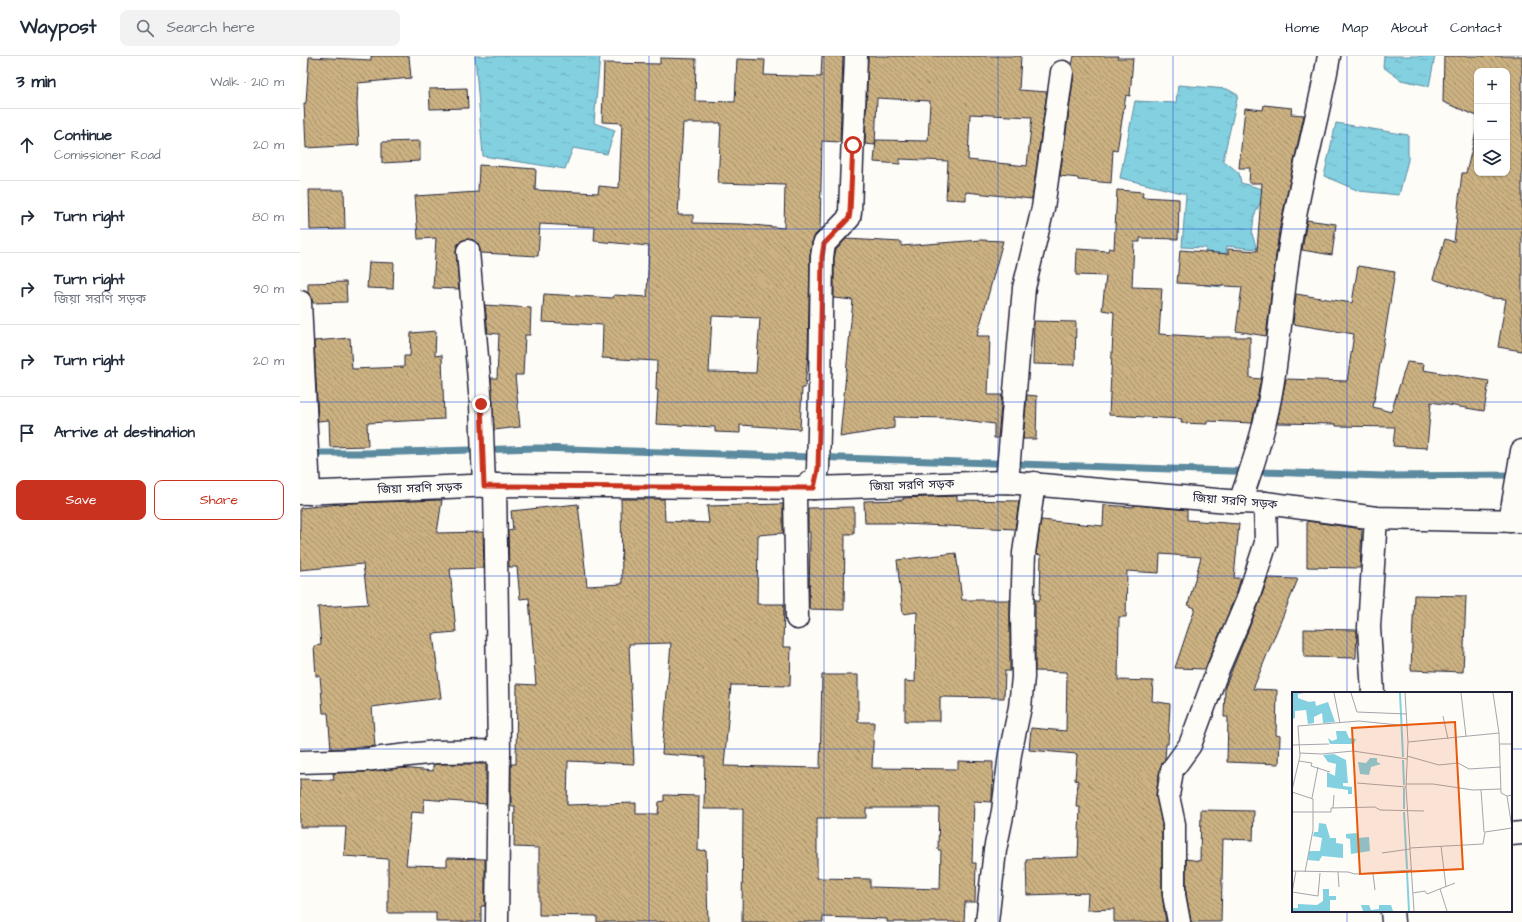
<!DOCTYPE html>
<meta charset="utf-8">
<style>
:root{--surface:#fff;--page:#f2f2f3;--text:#1f2937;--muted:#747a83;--line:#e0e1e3;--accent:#c8321e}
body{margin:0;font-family:"Architects Daughter","Noto Sans Bengali",sans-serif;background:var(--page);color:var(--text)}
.controls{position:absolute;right:12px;top:12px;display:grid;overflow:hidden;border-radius:8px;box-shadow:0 1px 3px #0004}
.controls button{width:36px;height:36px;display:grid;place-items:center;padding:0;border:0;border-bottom:1px solid var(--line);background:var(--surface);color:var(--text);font:20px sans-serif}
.stop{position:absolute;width:12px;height:12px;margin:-9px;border:3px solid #c8321e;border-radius:50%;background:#fff}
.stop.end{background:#c8321e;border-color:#fff;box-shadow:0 1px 4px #0008}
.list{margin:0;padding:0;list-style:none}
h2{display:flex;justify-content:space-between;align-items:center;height:52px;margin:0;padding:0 16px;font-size:17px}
h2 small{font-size:13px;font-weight:400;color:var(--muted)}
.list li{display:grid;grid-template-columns:26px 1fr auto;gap:12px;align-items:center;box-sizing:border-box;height:72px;padding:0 16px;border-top:1px solid var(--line)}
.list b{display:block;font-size:15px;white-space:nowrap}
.list p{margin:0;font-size:13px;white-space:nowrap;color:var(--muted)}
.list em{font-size:13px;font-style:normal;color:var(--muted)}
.actions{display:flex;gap:8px;padding:12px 16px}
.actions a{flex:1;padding:9px 0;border:1px solid var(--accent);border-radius:8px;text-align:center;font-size:14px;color:var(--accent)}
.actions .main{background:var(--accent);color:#fff}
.icon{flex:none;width:22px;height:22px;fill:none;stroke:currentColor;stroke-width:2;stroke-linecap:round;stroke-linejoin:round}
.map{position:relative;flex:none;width:1222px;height:866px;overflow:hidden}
header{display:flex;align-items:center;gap:24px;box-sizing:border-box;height:56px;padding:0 20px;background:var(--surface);border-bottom:1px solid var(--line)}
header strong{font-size:19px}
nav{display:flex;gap:22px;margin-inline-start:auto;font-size:14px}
.search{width:280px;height:36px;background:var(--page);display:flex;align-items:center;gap:10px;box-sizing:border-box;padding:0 14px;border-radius:8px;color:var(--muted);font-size:15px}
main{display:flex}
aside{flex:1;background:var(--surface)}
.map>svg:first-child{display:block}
.water{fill:url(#water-ripples);stroke:#5c8a9f}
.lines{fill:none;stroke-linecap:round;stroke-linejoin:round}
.stream{stroke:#5c8a9f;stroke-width:7}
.building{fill:url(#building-back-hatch);stroke:#22223b;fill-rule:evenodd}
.minor-casing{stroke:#22223b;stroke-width:25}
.major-casing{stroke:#22223b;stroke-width:25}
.minor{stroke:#fdfcf7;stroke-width:22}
.major{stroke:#fdfcf7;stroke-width:22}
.route{stroke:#c8321e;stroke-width:5}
.grid{fill:none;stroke:#1d4ed8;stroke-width:1;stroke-opacity:0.55}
.labels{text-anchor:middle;stroke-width:3;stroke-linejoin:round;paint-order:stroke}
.street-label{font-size:12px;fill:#22223b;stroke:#fdfcf7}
.inset-river{fill:none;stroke:#83d0e1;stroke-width:2}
.inset-road{fill:none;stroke:#a5a5ac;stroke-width:1}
.view{fill:#e8590c;fill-opacity:0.15;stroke:#e8590c;stroke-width:2}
.inset-edge{fill:none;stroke:#22223b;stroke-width:2}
</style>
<header>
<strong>Waypost</strong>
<div class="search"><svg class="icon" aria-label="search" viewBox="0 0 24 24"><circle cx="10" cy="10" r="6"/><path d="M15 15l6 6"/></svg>Search here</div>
<nav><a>Home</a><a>Map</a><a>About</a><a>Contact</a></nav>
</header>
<main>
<aside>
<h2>3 min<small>Walk · 210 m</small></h2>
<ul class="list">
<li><svg class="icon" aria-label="ahead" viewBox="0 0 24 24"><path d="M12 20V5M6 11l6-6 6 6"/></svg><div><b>Continue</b><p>Comissioner Road</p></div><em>20 m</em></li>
<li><svg class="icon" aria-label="right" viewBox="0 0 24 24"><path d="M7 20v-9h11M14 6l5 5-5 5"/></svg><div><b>Turn right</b></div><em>80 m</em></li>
<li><svg class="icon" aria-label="right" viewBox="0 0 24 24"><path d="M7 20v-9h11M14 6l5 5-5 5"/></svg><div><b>Turn right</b><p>জিয়া সরণি সড়ক</p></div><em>90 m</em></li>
<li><svg class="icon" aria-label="right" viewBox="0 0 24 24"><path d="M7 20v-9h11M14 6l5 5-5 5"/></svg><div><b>Turn right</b></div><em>20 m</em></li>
<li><svg class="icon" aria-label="arrive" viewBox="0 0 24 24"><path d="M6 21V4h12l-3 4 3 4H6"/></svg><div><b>Arrive at destination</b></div></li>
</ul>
<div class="actions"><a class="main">Save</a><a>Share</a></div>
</aside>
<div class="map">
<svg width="1222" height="866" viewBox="0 0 1222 866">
<defs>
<pattern id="water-ripples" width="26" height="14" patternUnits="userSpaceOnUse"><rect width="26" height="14" fill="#83d0e1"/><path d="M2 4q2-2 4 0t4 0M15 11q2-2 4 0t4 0" fill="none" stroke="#71b2c2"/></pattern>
<pattern id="building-back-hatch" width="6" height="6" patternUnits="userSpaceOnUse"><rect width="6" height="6" fill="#ccb282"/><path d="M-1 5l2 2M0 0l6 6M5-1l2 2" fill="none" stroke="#a5906c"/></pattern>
</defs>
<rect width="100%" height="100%" fill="#fdfcf7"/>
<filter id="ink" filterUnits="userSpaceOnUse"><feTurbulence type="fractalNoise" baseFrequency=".025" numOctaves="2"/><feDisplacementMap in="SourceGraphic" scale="8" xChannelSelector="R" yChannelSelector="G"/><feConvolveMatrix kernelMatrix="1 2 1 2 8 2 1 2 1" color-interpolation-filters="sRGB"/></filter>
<g filter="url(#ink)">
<path class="water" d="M175,0H300L294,67L315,74L307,98L273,92L265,113L183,100Z
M1084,0H1135L1129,30L1101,24L1083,11Z
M878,29L927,33L938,39L923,104L939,117L941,127L966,134L954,160L952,178L957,193L927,190L922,231L904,229L906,192L882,191L886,138L820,122L835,45L876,47Z
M1036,67L1108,79V104L1099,139L1059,135L1024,120Z"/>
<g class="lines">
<path class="stream" d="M10,397H66L239,392L1084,420L1215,419"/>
</g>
<path class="building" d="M71,0H109L111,22L58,27L57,48L59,89L6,92L4,47H6L9,1L71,4Z
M522,0H543L540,86L522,85L520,174L515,179L512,186L510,199L508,297L505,332H502L500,373L440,369V377L415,376V371L356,368L358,334H356L357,305L302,302L303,269L242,266L244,238L313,242L314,239L347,241L349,190L294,185L295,171L240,168L238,200L181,197L178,188L173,184L167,183L161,185L157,189L156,196L159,233L133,232L136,182L118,183L115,140L178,136L179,109L236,113L235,134L298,137L299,130L319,132L322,67L302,66L304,7L360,8V2L396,3L395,45L435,46L437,3L465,4L464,19L521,21ZM383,67H421L418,127L485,129L484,172L442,168L393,167V159H378ZM412,260L460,262L456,317L409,316Z
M568,0H721L719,34L747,36L732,143L666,136V144L646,143L648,105L600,103V108L574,106L576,84L628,85L630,45L577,42L575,89L565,88ZM670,58L732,61L727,110L668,104Z
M774,0H818L817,2H833L830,40L826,39L817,95L813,94L811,127L778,124V122L760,120L774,18L772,9Z
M1144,0H1222V295L1198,291L1206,243L1191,242L1133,223L1145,183L1154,186L1162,117H1166L1177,72V117H1207V15H1177V60L1143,46Z
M167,32L168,52L130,53L129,33Z
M964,49L992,52L991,58L1004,59L979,175L966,280L936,275L942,231L877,227L880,194L928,198V193L957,195L962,127H949L950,112H939L945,52L963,54Z
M120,85V105L82,107V86Z
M9,134H44L45,173L10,174Z
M817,134L843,136L842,141L879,143L878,183L840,182V186H834L832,231L862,232L859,278L908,281H950V322L961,323L952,367L907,365V368L881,367L882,363L809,359L814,256L802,254L806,220L776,219L777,193L808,195L809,192L814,193Z
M1007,164L1036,168L1032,199L1002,194Z
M546,183L601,186V190L681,184L703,185L677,280H690L688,339H702L698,382H694V368L651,362L594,361V372L540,381L553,244L534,242V202L536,194Z
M69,206L94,207L93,233L67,232Z
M1058,210L1095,216L1073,351L1091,356L1107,306L1124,308L1123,314L1189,325L1184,355L1131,346L1127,392L1093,390L1095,371L1036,370V368L977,367L986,323L1047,325L1054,278L993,268L996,238L1052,247Z
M46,226L47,246L13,247L11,240L8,237V227Z
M185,249L231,252L230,279H225L223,319H215L220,371L194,374L191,322H197L199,278L188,277Z
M734,265L776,266L775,309L733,308Z
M136,275L135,300L142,299L144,363L67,367L68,390L30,391L29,364L18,365L14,285L50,282L52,313L104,311V300H110L111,277Z
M727,339L737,340L736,383H723Z
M657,440V444L719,445L715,473L602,468V467H565L564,445L603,444V442Z
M321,443H364L365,465L409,467L407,450L483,448V477L458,479L457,548H484L483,591H491L490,630L431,629L424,710L520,712L522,619H558V666H574L572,712L658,713V705L693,706L692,746L674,745L672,807H676L675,846H665L664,866H587V863L523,861V866H442L443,753H404L405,701L362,698L371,587L329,588L334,708L268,705L267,749L336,747V758H358L359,746L364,745V739L399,740L398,795L406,794L408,866H297V860L239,859V792L214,791L215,750H211V708H216L217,628L236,629L229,542L220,543L217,511H209L208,475L213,474L211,455L278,448L287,530L322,528ZM566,752H639L638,794H641L640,833L570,831V823L517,822V762H566Z
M142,444L137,477L183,476L184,512L150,513L156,576L133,578L141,642L72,651L75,690L31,693L28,657H23L20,620H16L14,590L21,589L18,551L68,548L63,508L0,514V452L50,447Z
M804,449L834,451V449L887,454V464L939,468L934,522H941L935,541L905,613L875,612L895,552L888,549L901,501L860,498L859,517L827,515L826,561H819L818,624L853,625L852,645L870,648L868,688H866L865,703L860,712L856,738L862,769V839L866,866H814V853L787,854L788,837L727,839L726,803L778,801L780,751H776L778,725L775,724L777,698L729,694L731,672L766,675L767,616L735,615V544H740L741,499L736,498L741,464L803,470Z
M554,451V478H545L544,554L509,553L510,476H508V452Z
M1007,465L1062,473L1060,512L1007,511Z
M656,497L662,544H710V615H705L704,642L640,641V665H605V625L615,626L617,556L603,558L597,504Z
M968,522L998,523L953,633L977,634L976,679L980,680L979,708L927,706L928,661H924L925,631L958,550Z
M1114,539L1166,540L1163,616L1111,614Z
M1004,573L1057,574L1056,602L1004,601Z
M186,708V748L124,743L123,757L111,756L106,809L147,810V802L185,803V850H181V866H136V857H88V803L44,800L46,771H0V723L34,724L33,717L65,716L101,712L133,715V709L137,708Z
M901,754L954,755L953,784L923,783L921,866H891L886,838V803L900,805Z"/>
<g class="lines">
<g class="minor-casing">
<path id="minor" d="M168,195L181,348L184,430
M0,246L9,437
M707,426L724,232L743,152L762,16
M195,429L199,695L197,866
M514,432L518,413L520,336L522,201L524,188L549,162L550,156L556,0
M940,446C949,420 959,392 965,365C978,312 980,256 988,202C997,134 1017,68 1029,0
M1210,465L1222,395
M497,562L495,438L509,427L514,432
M1073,637L1069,571L1076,462
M0,706L64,704L136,696L199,695
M1211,778L1222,777
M1092,855L1093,866
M687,866L695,794L703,755L710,698L720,651L723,621L722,559L724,497L734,427
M879,866L874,839V768L868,740L872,714L890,689L918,613L947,545L966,487L965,447"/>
</g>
<g class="major-casing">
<path id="major" d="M0,437L195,429L514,432L707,426L940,446L965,447L1076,462L1222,465"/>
</g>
<use href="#minor" class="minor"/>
<use href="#major" class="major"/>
</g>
</g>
<g class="lines" filter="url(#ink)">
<path class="route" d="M181,348L184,430L514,432L518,413L520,336L522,201L524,188L549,162L550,156L553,89"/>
</g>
<path class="grid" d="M175,0V866M349,0V866M524,0V866M698,0V866M873,0V866M1047,0V637M0,173H1222M0,346H1222M0,520H1222M0,693H993M1211,693H1222M1047,855V866"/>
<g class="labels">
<g class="street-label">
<text transform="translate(612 429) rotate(-2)" y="4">জিয়া সরণি সড়ক</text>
<text transform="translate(120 432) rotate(-2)" y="4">জিয়া সরণি সড়ক</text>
<text transform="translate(935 445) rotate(5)" y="4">জিয়া সরণি সড়ক</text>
</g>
</g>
<g transform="translate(992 636)">
<rect width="220" height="220" fill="#fdfcf7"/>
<path d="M0,1H12L6,2V6L17,10L23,9L24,14L36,10L43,30L31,31L30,21L22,25V31L16,32L14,18L3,19V26L0,27ZM44,39H54L57,46L64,47L62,52H38L36,46L40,49L45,47ZM42,62L54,68L56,91H51V94L60,95V102H56V98L35,95V80L43,84L44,72L36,70L31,63ZM78,66H85V70L89,72L79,75L77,83L68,82L66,70L74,71ZM27,131L34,132L38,146H44V151L51,152V166L30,164L27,169L16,168L17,159H28L30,146L21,144L22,140H26ZM65,141V146L77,145L78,159L59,162L58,147L54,146V142ZM31,197H37V204H44V208H38V219H0V216H6V212L25,213L31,209ZM69,213H77L79,218L87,217V213H99L101,219H71Z" fill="#83d0e1"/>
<path class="inset-river" d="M108,1L111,65M111,68L112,93M112,96V117M112,120L115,177M115,180L117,219"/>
<path class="inset-road" d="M42,1L48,31M59,1L65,20L115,22M113,1L116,50L114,95L122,219M169,1L174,44M201,1L207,41M151,24L156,47M116,50L207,41L209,101L215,104M207,52H220M0,53L37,52M8,61L30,62L61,59L115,67M115,64L147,73L166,71L177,77L209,75M7,69L20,71L19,74L38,80M65,91L114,95M114,92H141L181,98L209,97M0,98L8,64L6,34L67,29L116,34M189,98L192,140M0,100L21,107V138L13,180M220,103L215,104L220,136M20,106L26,75M41,116L42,103M0,120H39V116L83,115L88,118L132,119M149,154L154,195M118,156L191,152L193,140L220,136M90,161L118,157M0,179L56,180L63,182L120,178M46,180L47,195M81,182L83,198M148,197L155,219M0,200L26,204L28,181M0,201L4,179M121,201L133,199L135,202L163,191"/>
<path class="view" d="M163,30L171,177L68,182L60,36Z"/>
<rect width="220" height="220" class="inset-edge"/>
</g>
</svg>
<div class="controls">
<button>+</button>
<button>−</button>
<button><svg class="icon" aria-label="layers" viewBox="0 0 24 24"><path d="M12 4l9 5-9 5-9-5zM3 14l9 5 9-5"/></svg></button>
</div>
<div class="stop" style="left:553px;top:89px"></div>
<div class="stop end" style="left:181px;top:348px"></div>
</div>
</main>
